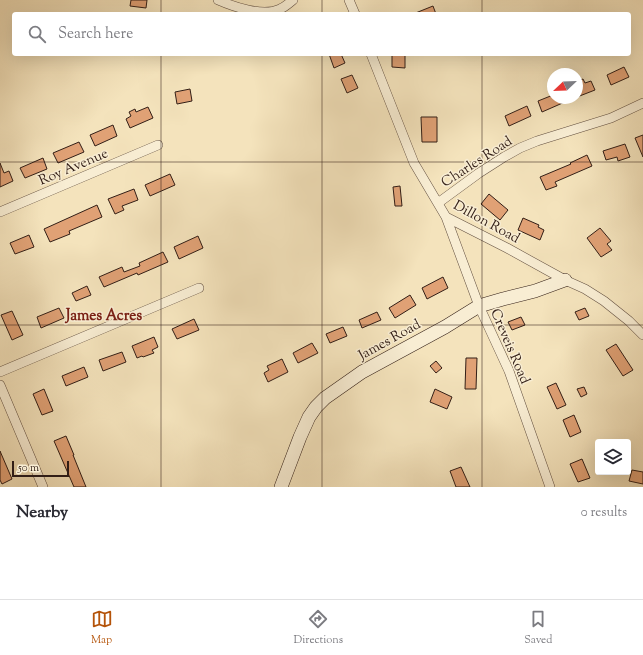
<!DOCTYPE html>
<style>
:root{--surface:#fff;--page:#f7f7f7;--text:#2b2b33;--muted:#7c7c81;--line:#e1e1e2;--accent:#b45309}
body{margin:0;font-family:"Sorts Mill Goudy",serif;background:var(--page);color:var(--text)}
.controls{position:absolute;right:12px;bottom:12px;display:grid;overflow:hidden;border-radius:4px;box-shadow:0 4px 16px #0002}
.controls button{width:36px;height:36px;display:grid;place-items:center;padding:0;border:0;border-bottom:1px solid var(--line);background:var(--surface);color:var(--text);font:20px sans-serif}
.compass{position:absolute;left:547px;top:68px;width:36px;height:36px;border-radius:50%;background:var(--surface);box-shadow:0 4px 16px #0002;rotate:247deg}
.scale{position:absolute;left:12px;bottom:10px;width:57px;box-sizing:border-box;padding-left:4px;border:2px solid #321e16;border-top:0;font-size:11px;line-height:14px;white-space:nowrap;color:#321e16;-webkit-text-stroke:3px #f8edd3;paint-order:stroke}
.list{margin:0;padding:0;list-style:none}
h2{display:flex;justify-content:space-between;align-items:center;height:52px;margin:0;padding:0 16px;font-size:17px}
h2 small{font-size:13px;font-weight:400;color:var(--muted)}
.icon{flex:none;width:22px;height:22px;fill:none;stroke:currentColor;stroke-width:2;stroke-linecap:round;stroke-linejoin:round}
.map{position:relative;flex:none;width:643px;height:487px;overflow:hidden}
.search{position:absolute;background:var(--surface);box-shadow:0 4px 16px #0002;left:12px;right:12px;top:12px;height:44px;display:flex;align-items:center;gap:10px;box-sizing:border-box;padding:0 14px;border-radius:4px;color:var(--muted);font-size:15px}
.sheet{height:112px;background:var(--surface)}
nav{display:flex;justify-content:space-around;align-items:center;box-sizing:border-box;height:56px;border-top:1px solid var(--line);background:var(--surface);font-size:11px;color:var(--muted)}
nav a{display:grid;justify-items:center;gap:2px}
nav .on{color:var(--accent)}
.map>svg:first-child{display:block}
.building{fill:#e0a175;stroke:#321e16}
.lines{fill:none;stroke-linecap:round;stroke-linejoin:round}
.street-casing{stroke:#624f40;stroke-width:10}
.secondary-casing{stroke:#321e16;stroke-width:14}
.street{stroke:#f8edd3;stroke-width:9}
.secondary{stroke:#f8edd3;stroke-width:13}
.grid{fill:none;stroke:#321e16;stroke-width:1;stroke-opacity:0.55}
.labels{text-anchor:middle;stroke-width:3;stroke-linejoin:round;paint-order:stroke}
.street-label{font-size:14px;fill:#321e16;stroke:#f8edd3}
.neighbourhood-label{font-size:15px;font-weight:bold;fill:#7a1f14;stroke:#f8edd3}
</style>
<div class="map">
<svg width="643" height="487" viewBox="0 0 643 487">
<rect width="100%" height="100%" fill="#f4e3bc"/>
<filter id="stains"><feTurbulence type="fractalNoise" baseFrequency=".005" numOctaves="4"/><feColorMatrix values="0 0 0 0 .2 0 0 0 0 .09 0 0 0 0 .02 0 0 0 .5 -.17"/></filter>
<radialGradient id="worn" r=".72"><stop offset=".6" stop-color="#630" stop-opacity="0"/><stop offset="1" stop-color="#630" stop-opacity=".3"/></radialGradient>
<path class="building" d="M131,0H147L146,8L130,6Z
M433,6L436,14H413Z
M329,54H341L345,63L334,68Z
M392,54H405V68L392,67Z
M624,67L629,77L611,85L607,75Z
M352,75L358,88L347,93L341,79Z
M583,79L585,83L591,81L595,90L577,97V81Z
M190,89L192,101L177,104L175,92Z
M553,95V98H574L542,112L538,101Z
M527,106L531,116L509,126L505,116Z
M148,107L153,118L130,128L126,119L131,116L129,112L135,109L136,112Z
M421,117H437V142H422Z
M113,125L117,136L95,146L90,135Z
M643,135V157L635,138Z
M79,142L84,152L58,163L53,153Z
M625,144L630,157L618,161L617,157L606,160L603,151Z
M587,155L592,166L555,182L557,186L546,190L540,177L571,164L570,163Z
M43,158L47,169L25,178L20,168Z
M0,163L4,173L9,171L13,181L0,187Z
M170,174L175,185L150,196L145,185Z
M400,186L402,206H395L393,187Z
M134,189L138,200L122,206L124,210L115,214L108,199Z
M489,194L508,210L500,220L481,204Z
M97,205L102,217L69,231L70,234L50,242L44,229Z
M523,218L539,225L538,227L544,230L540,240L518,230Z
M600,228L611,241L607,244L612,250L601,257L587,238Z
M29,235L34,247L15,254L10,243Z
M198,236L203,248L179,259L174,247Z
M163,252L168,262L138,275L137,273L104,287L99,277L122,267L124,272L140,266L139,263Z
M443,277L448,288L427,299L422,288Z
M87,286L91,295L76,301L72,293Z
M410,295L416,305L395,318L389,308Z
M59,308L64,318L41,328L37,317Z
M585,308L589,316L579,320L575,312Z
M12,311L23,335L12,340L1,315Z
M377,312L381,320L362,328L359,320Z
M521,317L525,325L512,330L508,322Z
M194,319L199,330L177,339L172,329Z
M343,327L347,336L330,343L326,334Z
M154,337L158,347L152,350L154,353L143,357L142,356L137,358L132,346Z
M312,343L318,353L298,363L293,353Z
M616,344L633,370L623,376L606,350Z
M122,352L126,362L103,371L99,360Z
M466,358H477L476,389H465Z
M282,359L288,372L268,382L264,373L269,370L267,366Z
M436,361L442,368L436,373L430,366Z
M84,367L88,377L66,386L62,376Z
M556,383L566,405L557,409L547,387Z
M584,387L587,394L581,397L577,389Z
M44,389L53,411L42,415L33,394Z
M435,389L452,397L447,409L430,402Z
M574,415L581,432L570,437L563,420Z
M66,436L74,455H73L86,487H74L54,441Z
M0,451L12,479L2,484L0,480Z
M582,459L590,478L578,482L570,464Z
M461,467L470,487H456L450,471Z
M632,470L643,472V484L629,481Z"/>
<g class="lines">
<g class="street-casing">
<path id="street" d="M218,0C234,7 263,17 280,9C285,7 289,3 293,0
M349,0L355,14
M371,54L414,163L446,217L507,248L565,280L585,289L604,301L629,321L643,335
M438,203L479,173L504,157L520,148L537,141L611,118L643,103
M0,212L158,145
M446,217L479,306L509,371L550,487
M0,372L199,288
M0,385L43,487"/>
</g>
<g class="secondary-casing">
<path id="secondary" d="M281,487L300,437L309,417L316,407L325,398L362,372L445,327L479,306L503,299L535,291L565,280"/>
</g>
<use href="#street" class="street"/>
<use href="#secondary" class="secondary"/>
</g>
<path class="grid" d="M161,0V14M322,0V14M482,0V14M161,54V487M322,54V487M482,54V487M0,162H643M0,325H643"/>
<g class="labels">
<g class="street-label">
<text transform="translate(476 161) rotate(-33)" y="5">Charles Road</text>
<text transform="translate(73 166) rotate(-23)" y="5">Roy Avenue</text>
<text transform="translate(487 221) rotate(29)" y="5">Dillon Road</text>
<text transform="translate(389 339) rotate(-29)" y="5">James Road</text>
<text transform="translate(511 346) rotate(67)" y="5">Creveis Road</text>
</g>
<g class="neighbourhood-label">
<text x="104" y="320">James Acres</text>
</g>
</g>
<rect width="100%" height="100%" filter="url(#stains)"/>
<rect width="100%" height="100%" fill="url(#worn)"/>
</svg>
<div class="controls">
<button><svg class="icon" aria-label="layers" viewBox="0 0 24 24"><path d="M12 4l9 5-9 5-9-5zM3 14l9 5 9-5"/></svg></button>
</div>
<svg class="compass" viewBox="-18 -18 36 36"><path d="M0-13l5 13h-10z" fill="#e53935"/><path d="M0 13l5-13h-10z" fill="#7c7c81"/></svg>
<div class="scale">50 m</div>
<div class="search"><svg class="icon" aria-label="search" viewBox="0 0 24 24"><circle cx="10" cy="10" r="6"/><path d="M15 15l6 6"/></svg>Search here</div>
</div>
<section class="sheet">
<h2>Nearby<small>0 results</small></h2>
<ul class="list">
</ul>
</section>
<nav>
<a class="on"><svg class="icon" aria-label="map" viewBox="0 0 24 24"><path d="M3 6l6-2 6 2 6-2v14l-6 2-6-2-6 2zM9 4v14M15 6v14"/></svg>Map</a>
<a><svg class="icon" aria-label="directions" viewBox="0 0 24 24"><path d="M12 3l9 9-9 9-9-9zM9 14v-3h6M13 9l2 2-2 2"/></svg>Directions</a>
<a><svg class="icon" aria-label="saved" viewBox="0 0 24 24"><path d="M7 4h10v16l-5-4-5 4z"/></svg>Saved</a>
</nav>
